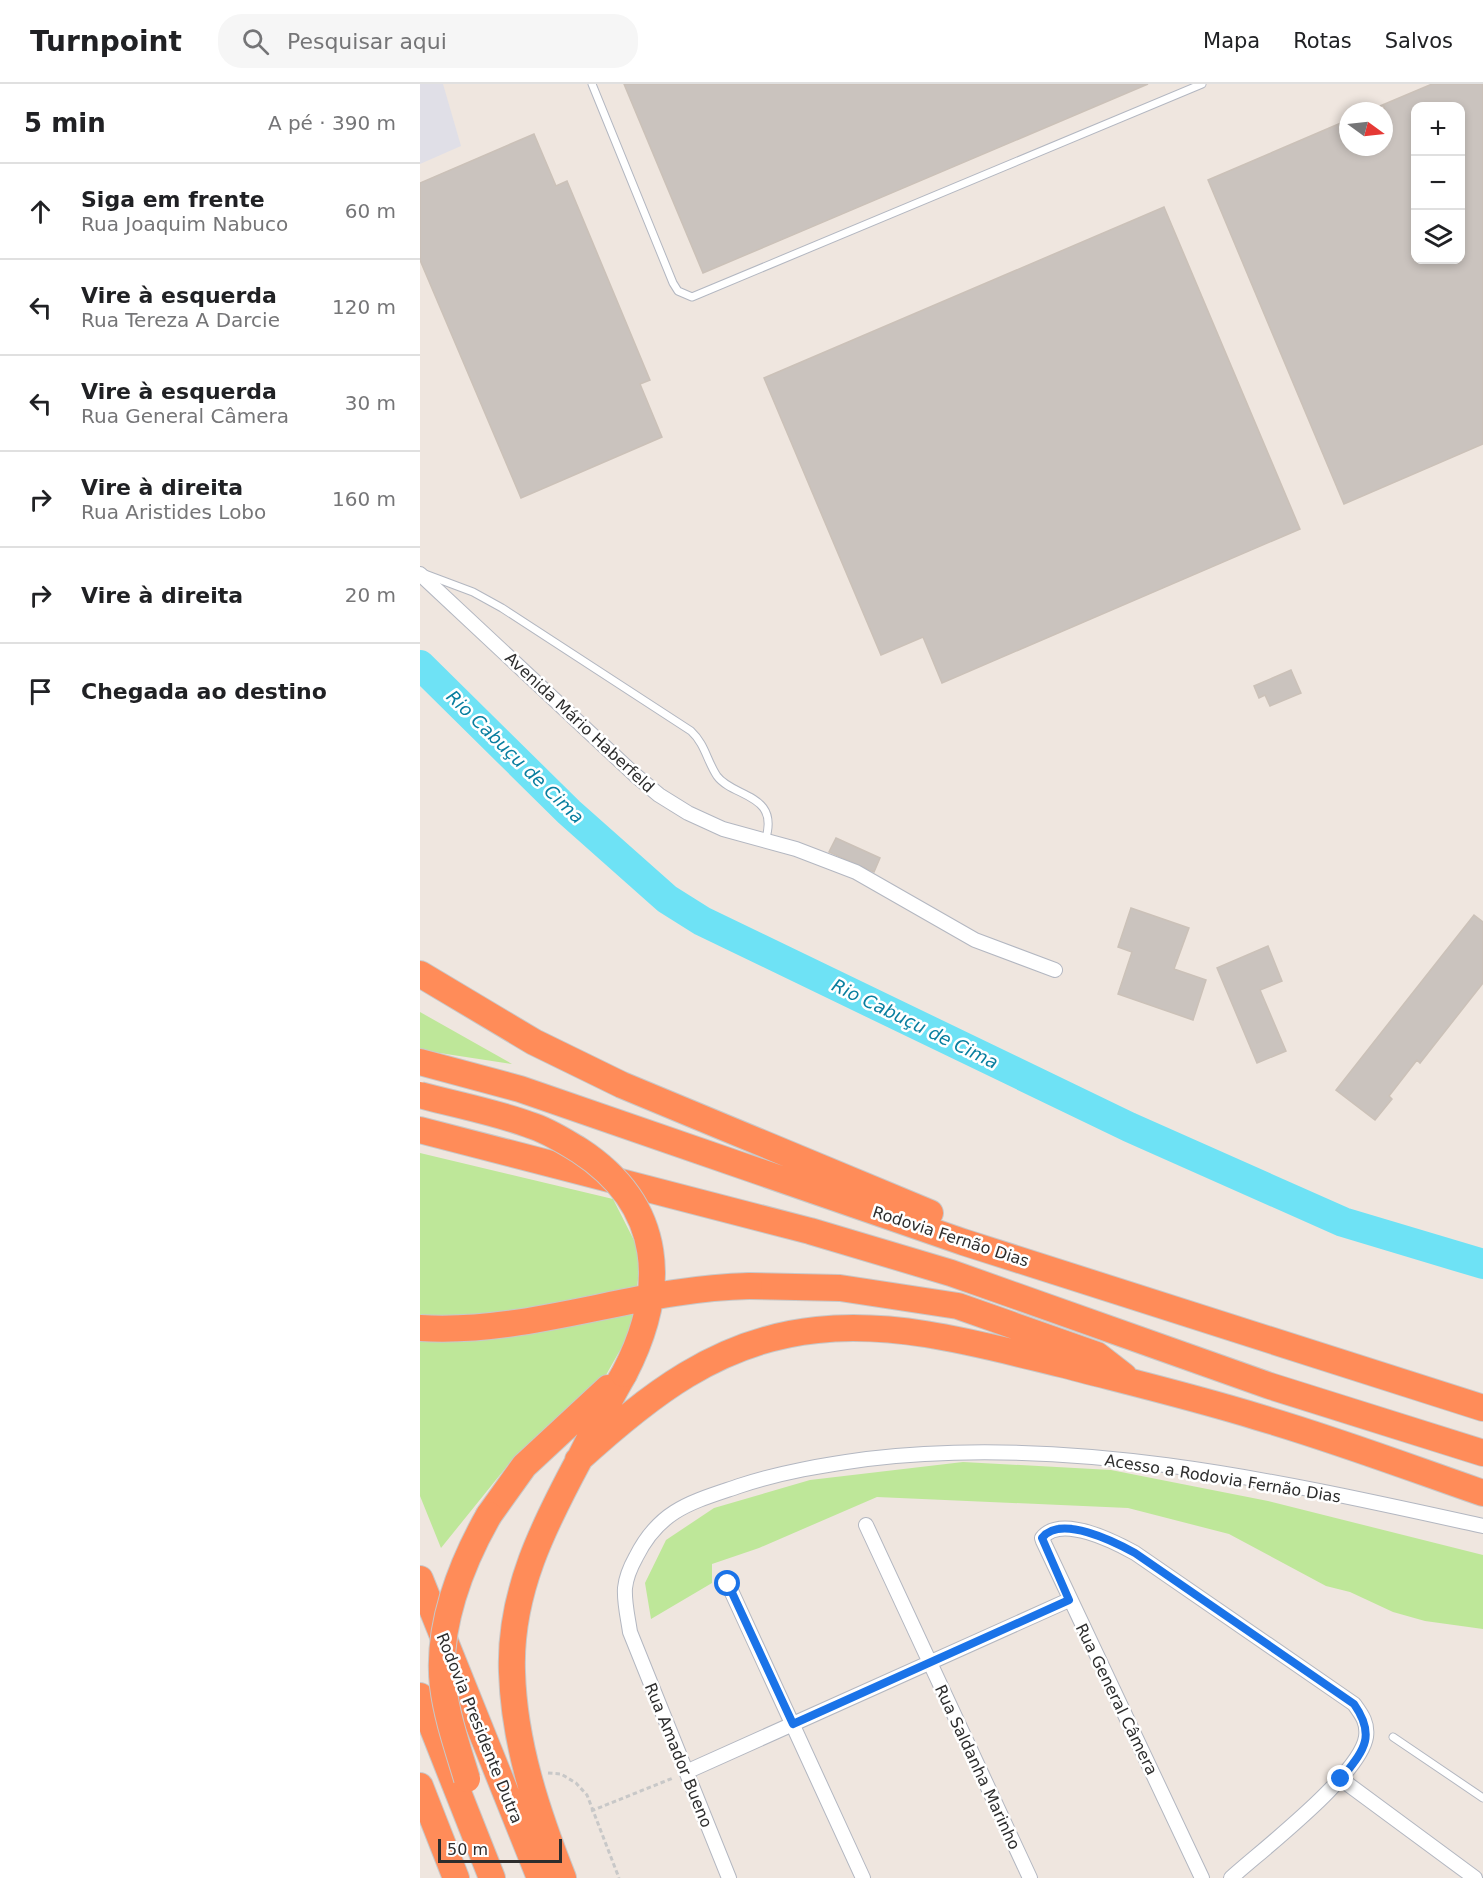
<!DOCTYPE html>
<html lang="pt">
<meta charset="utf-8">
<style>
:root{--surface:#fff;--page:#f6f6f6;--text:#202124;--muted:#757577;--line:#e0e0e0}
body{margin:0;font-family:"DejaVu Sans",sans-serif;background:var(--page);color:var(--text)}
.controls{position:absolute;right:18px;top:18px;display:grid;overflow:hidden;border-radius:12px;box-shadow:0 3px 9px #0003}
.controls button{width:54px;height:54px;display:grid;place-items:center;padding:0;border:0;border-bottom:2px solid var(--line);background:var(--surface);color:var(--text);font:30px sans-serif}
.compass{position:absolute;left:919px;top:18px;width:54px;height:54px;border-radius:50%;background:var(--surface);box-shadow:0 3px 9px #0003;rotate:105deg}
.scale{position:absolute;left:18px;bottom:15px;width:124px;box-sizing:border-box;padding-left:6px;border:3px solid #2d2d2d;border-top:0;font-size:16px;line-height:21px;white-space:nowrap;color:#2d2d2d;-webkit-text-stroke:4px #fff;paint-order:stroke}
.stop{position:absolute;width:18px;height:18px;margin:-14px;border:4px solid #1a73e8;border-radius:50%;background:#fff}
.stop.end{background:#1a73e8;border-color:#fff;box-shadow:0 2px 6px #0008}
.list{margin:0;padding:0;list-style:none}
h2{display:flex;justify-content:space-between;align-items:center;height:78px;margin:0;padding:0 24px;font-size:26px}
h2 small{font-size:20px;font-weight:400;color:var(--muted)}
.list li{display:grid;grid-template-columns:39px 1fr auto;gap:18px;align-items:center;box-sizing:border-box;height:96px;padding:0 24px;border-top:2px solid var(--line)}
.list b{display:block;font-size:22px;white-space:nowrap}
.list p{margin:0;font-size:20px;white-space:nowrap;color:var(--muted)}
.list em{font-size:20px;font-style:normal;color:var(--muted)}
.icon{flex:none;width:33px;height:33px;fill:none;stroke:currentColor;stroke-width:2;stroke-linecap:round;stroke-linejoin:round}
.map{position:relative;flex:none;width:1063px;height:1794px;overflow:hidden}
header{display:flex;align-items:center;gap:36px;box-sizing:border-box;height:84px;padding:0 30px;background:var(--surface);border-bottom:2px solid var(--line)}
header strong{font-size:28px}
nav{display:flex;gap:33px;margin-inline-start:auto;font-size:21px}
.search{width:420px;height:54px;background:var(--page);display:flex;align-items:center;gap:15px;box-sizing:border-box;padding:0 21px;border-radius:24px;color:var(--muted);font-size:22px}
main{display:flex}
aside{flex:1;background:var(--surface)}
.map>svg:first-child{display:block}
.industrial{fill:#e0dfe7}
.green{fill:#bee799}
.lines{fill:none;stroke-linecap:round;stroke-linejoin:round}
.river{stroke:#6ee2f5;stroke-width:30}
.building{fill:#cac3be;stroke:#cbc1b8;stroke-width:1.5;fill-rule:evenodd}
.lane-casing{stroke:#b3b7c1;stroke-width:9}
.street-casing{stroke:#b3b7c1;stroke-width:16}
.highway-casing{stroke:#c8c8c8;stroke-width:28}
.path{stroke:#c8c8c8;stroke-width:3;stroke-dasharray:4.5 3;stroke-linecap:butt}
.lane{stroke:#fff;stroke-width:7}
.street{stroke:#fff;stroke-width:14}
.highway{stroke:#ff8c59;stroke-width:26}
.highway-bridge-casing{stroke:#c8c8c8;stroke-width:28;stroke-linecap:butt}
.highway-bridge{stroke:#ff8c59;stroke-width:26}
.route{stroke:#1a73e8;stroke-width:8}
.labels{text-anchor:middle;stroke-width:5;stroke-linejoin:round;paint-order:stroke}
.street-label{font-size:16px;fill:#2d2d2d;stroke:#fff}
.water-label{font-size:18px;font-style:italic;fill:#087e9f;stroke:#fff}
</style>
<header>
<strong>Turnpoint</strong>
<div class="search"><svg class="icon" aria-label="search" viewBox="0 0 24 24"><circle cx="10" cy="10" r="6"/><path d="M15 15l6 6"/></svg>Pesquisar aqui</div>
<nav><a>Mapa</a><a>Rotas</a><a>Salvos</a></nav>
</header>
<main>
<aside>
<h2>5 min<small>A pé · 390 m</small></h2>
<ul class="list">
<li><svg class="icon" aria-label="ahead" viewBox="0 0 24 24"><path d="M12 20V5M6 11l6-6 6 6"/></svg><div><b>Siga em frente</b><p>Rua Joaquim Nabuco</p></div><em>60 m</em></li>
<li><svg class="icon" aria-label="left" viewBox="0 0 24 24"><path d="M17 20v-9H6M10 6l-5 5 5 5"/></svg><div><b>Vire à esquerda</b><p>Rua Tereza A Darcie</p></div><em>120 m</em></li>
<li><svg class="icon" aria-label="left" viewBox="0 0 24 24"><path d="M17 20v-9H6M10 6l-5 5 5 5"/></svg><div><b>Vire à esquerda</b><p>Rua General Câmera</p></div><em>30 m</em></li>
<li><svg class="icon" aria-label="right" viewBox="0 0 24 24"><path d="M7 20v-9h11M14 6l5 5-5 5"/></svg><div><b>Vire à direita</b><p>Rua Aristides Lobo</p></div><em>160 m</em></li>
<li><svg class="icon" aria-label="right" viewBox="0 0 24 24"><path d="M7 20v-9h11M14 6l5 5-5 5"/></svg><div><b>Vire à direita</b></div><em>20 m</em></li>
<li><svg class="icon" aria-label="arrive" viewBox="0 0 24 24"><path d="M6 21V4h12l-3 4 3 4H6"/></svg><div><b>Chegada ao destino</b></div></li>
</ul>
</aside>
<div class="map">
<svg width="1063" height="1794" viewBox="0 0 1063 1794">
<rect width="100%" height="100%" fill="#efe6df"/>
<path class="industrial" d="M0,0H23L41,62L0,80Z"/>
<path class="green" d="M0,928L92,980L0,966Z
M0,1069L193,1115L221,1170L212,1245L186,1291L92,1376L21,1464L0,1412Z
M543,1378L691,1386L848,1417L1063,1471V1545L1005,1537L973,1528L930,1508L906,1502L809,1450L708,1424L457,1413L339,1464L292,1480V1499L231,1535L225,1499L246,1456L294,1424L390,1396Z"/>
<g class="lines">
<path class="river" d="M0,581L149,728L247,815L282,837L709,1043L923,1138L1063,1180"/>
</g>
<path class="building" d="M204,0H728L283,189Z
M1012,0H1063V360L924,420L788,96L928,36V63H964V22H960ZM996,22H1041V176H996Z
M114,50L136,102L147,97L230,296L220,300L242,353L101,414L0,176V99Z
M744,123L880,445L522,599L503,553L461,571L344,294Z
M871,586L881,609L850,622L845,611L839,614L834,602Z
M416,754L460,774L454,788L409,768Z
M711,824L769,844L754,885L786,896L773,936L698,910L712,868L698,863Z
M1054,831L1063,838V899L1000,979L997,976L969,1012L972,1015L955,1036L916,1006Z
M848,862L862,897L840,906L866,967L837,979L797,884Z"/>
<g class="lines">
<g class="lane-casing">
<path id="lane" d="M172,0L253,199L258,207L272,213L782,0
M5,490L53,508L82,524L271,647C285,660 287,677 297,692C313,714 361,709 345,757
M973,1653L1063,1714"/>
</g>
<g class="street-casing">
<path id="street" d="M0,490L215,691L239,711L268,729L303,745L376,765L436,788L555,856L635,886
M446,1441L610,1794
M308,1500L443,1794
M266,1688L649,1516
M921,1695L1055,1794
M309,1794L210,1548C208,1534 204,1518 205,1504C206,1494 211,1482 216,1473C240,1425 272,1418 319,1402C361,1388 404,1381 447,1375C654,1350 862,1398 1063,1442
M782,1794L623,1457L622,1454C641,1430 695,1458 715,1469L934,1620C942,1631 948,1639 946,1653C940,1691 842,1766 811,1794"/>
</g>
<g class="highway-casing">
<path id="highway" d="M0,890L114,958L202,1001L510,1129
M0,978L100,1005L543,1158L1063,1324
M0,1046L390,1147L531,1189L850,1302L1063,1369
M329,1202L420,1204L538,1222L677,1271L704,1292
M158,1376C228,1312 298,1256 397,1246C479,1237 562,1261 641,1280C706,1297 773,1313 838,1333C914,1355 988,1383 1063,1409
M69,1431L104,1382L188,1304
M0,1495L120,1794
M0,1612L72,1794
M0,1702L36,1794
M143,1794C117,1728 94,1659 92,1588C89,1509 124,1441 160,1374C174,1346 188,1317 204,1290"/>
</g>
<path class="path" d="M128,1689L141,1690L156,1699L167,1711L199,1794
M171,1727L253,1694"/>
<use href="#lane" class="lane"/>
<use href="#street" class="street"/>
<use href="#highway" class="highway"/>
<g class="highway-bridge-casing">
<path id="highway-bridge" d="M0,1011C37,1021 75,1028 110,1041C127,1046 144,1057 159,1066C245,1122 248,1205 204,1290
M0,1244C111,1251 218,1204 329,1202
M47,1695C38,1665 27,1634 23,1602C16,1544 41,1480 69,1431"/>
</g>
<use href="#highway-bridge" class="highway-bridge"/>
</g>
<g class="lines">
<path class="route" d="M308,1500L373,1640L649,1516L622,1454C640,1430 695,1458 715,1469L934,1620C957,1653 943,1667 921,1695"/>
</g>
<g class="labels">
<g class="street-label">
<text transform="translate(160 638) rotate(43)" y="6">Avenida Mário Haberfeld</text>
<text transform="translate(531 1152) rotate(18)" y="6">Rodovia Fernão Dias</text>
<text transform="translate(803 1394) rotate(9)" y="6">Acesso a Rodovia Fernão Dias</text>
<text transform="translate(697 1615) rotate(64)" y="6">Rua General Câmera</text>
<text transform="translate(60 1644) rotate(68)" y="6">Rodovia Presidente Dutra</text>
<text transform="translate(259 1671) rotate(68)" y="6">Rua Amador Bueno</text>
<text transform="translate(558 1683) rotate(65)" y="6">Rua Saldanha Marinho</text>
</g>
<g class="water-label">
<text transform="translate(95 673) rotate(44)" y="6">Rio Cabuçu de Cima</text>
<text transform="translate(495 940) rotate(26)" y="6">Rio Cabuçu de Cima</text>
</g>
</g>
</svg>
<div class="controls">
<button>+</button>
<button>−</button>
<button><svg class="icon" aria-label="layers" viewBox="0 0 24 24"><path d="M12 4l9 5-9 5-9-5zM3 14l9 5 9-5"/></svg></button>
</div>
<svg class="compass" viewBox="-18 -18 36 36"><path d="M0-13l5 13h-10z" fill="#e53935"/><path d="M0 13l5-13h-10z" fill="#757577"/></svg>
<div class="scale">50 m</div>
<div class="stop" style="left:308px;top:1500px"></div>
<div class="stop end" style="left:921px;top:1695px"></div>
</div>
</main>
